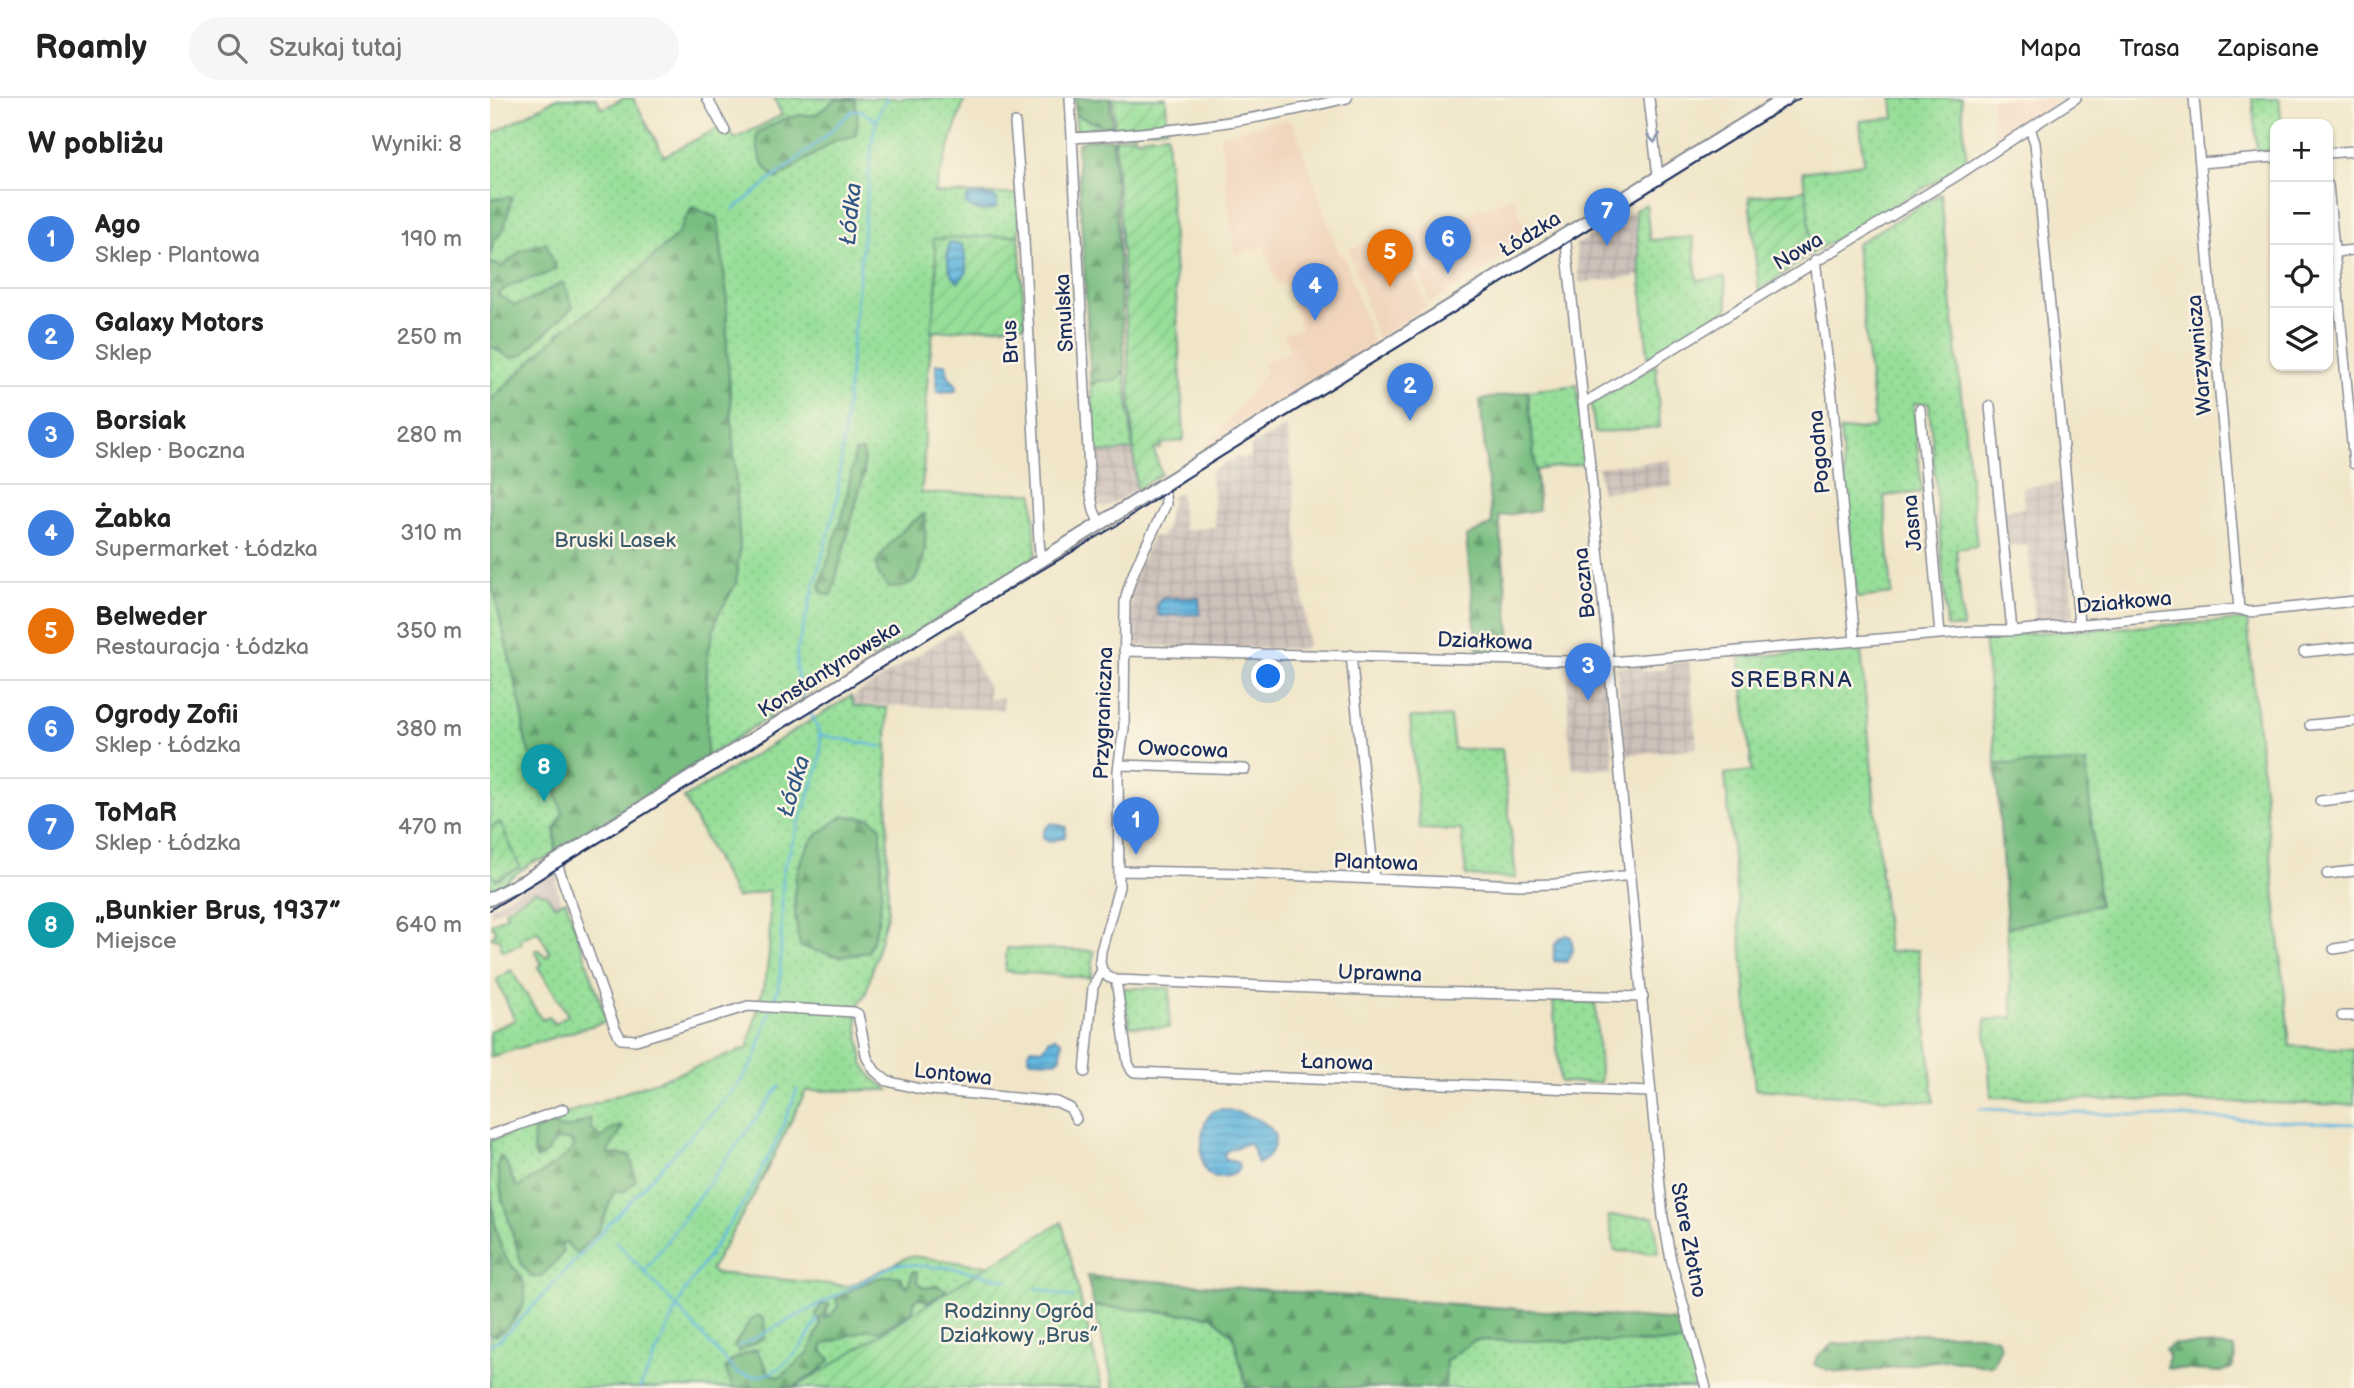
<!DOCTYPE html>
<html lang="pl">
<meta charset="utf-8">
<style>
:root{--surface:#fff;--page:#f6f6f6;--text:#222;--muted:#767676;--line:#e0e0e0;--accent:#1f6fb2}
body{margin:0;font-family:"Balsamiq Sans",sans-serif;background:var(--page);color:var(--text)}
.controls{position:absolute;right:21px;top:21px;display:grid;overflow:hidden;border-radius:14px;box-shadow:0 2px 5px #0004}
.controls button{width:63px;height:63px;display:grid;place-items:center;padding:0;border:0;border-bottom:2px solid var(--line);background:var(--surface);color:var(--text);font:35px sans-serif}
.you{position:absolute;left:779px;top:579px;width:24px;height:24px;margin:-18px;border:5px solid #fff;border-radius:50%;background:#1a73e8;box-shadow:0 0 0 10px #1a73e833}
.badge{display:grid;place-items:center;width:46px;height:46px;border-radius:50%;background:var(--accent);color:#fff;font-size:23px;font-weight:700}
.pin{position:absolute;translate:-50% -58px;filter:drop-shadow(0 2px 4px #0008)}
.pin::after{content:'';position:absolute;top:37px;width:24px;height:21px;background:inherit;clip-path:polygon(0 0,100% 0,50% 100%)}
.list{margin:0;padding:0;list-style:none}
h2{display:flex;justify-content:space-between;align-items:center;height:91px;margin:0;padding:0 28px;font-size:30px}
h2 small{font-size:23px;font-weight:400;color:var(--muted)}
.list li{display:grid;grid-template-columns:46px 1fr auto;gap:21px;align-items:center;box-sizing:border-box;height:98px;padding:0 28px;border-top:2px solid var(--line)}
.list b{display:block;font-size:26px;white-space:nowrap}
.list p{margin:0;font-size:23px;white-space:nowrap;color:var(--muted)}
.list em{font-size:23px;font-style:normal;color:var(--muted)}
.icon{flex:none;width:38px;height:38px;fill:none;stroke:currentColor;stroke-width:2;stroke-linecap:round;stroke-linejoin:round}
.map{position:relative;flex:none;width:1864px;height:1290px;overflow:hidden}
header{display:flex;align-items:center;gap:42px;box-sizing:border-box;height:98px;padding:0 35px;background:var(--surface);border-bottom:2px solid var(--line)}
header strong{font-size:33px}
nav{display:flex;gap:38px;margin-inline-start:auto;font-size:24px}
.search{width:490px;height:63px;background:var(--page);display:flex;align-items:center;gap:18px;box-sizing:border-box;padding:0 24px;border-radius:38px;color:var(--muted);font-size:26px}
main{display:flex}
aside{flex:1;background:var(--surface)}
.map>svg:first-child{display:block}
.built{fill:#f1d5bd}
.industrial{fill:url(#industrial-grid)}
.railway{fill:#cec1ba}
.grass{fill:url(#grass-dots);stroke:#59877c;stroke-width:2}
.forest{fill:url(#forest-firs);stroke:#4a7670;stroke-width:2}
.garden{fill:url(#garden-furrows);stroke:#59877c;stroke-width:2}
.water{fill:url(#water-rules);stroke:#3f739e;stroke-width:2}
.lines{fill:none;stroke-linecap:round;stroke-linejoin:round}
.stream{stroke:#63b7df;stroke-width:2.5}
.minor-casing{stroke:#868a92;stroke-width:12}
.secondary-casing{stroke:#868a92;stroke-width:16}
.minor{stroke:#fff;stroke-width:9}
.secondary{stroke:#fff;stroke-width:12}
.tram{stroke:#1b2f5e;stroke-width:2}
.oneway{stroke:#8d97ae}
.labels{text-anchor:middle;stroke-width:5;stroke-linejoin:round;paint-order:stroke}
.street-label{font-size:21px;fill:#1b2f5e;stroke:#fcf5e5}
.park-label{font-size:21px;fill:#3a5b6d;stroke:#fcf5e5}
.water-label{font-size:23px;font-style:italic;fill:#315885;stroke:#fcf5e5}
.neighbourhood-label{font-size:23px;letter-spacing:2px;fill:#1b2f5e;stroke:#fcf5e5}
</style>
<header>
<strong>Roamly</strong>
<div class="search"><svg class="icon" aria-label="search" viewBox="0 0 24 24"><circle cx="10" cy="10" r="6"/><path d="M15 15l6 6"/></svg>Szukaj tutaj</div>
<nav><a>Mapa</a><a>Trasa</a><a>Zapisane</a></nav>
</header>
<main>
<aside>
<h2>W pobliżu<small>Wyniki: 8</small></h2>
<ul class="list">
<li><span class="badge" style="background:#3f7fe0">1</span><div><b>Ago</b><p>Sklep · Plantowa</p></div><em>190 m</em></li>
<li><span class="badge" style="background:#3f7fe0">2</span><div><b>Galaxy Motors</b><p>Sklep</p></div><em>250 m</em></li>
<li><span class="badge" style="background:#3f7fe0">3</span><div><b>Borsiak</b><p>Sklep · Boczna</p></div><em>280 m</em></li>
<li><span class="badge" style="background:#3f7fe0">4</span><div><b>Żabka</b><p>Supermarket · Łódzka</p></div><em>310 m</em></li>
<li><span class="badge" style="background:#e8710a">5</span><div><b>Belweder</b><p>Restauracja · Łódzka</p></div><em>350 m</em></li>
<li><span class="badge" style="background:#3f7fe0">6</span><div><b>Ogrody Zofii</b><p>Sklep · Łódzka</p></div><em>380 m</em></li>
<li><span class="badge" style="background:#3f7fe0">7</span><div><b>ToMaR</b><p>Sklep · Łódzka</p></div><em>470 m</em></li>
<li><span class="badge" style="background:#0f9aa8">8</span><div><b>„Bunkier Brus, 1937”</b><p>Miejsce</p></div><em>640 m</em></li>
</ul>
</aside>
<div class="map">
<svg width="1864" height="1290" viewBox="0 0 1864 1290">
<defs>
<pattern id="industrial-grid" width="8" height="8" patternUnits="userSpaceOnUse" patternTransform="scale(1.75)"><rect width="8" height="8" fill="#cec1ba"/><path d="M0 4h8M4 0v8" fill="none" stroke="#b0a6a2"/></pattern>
<pattern id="grass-dots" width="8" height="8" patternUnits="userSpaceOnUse" patternTransform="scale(1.75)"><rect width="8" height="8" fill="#97df99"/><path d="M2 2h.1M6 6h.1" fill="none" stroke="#82c086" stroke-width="1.8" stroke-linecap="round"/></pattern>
<pattern id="forest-firs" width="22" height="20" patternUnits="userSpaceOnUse" patternTransform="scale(1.75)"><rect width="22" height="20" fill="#79be81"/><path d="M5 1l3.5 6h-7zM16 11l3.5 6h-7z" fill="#629b6d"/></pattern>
<pattern id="garden-furrows" width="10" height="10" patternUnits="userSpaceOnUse" patternTransform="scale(1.75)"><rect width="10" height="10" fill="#97df99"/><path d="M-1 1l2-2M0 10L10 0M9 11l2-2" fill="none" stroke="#82c086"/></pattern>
<pattern id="water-rules" width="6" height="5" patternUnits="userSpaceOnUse" patternTransform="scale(1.75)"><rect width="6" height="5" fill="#63b7df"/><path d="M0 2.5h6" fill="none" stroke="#5195b8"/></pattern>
</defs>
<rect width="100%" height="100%" fill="#fcf5e5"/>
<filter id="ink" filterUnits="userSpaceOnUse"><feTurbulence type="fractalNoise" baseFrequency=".0143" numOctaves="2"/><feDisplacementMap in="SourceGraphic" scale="14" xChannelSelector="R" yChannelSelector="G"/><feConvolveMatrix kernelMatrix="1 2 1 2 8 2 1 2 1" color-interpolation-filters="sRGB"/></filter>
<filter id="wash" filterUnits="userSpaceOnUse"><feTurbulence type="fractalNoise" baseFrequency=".00686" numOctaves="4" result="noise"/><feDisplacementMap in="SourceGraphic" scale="28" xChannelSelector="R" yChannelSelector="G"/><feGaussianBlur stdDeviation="1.57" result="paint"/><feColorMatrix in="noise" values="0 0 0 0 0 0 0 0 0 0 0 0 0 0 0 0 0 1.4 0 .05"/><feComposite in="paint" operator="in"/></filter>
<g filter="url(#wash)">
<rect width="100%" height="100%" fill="#f0e5c7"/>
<path class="built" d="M1501,0H1563L1564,9L1505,47Z
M796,21L804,26L848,154L854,158L883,245L714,353L776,274L773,264L800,254L795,236L811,230L796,185L788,186L774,148L745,157L730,37Z
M1023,99L1039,143L940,205L920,146L922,141L920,136Z
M910,133L936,209L887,241L859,151Z"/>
<path class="industrial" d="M1145,112L1151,178L1089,185L1086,147Z
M797,328L818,547L813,551L775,550L643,548L639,545L642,486L662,438L671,439L676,430L682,398L690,393L693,432L725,429L721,373L748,358L750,361L761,359V348Z
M643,352L646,392L614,410L609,407L605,355Z
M1180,362L1182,388L1111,394L1108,369Z
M1571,385L1584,516L1580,521L1545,525L1538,447L1518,448L1514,412L1534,410L1533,389Z
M468,531L498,590V601L513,600V612L362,606L364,598Z
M1199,563L1207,650L1135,657L1127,569L1152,566L1153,573L1176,571V565Z
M1111,568L1112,574L1115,575L1124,671H1083L1078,631V569Z"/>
<path class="railway" d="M75,765L77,768L70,774L66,786L71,805L64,807L53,795L43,793L0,817V810L68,767L69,769Z"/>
<path class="grass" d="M67,0H106L112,11L134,0H143L174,58L236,26L245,41L292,17L284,0H475L444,95L529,96V137L444,142C452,189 441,239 437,287C434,323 436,359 431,395H543L546,455L544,461L386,559L372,563L306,602L56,761L43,764L0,794V37Z
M1402,0H1471L1477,65L1322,155L1313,74L1374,65L1370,23L1404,20Z
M1762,0H1789L1792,26H1785V52L1767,54Z
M585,14L588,18L616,29L622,26L623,35L587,36Z
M1450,96L1487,448L1466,451L1473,530L1457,529L1439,305L1423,306L1432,394L1394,398L1402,496L1367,500L1350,333L1385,329L1366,146Z
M1156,106L1160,142L1203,139L1207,182L1235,179L1238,211L1158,260L1145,112Z
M1166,267L1170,329L1105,335L1101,306Z
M635,272L643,352L605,355L601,287L611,282L626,283Z
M1087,287L1095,365L1045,372L1038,293Z
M1757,522L1800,948L1864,951V1007L1501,999L1495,922L1523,919L1517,830L1609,806L1596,666H1506L1494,538Z
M1371,551L1398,854L1428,852L1444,1004L1265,991L1235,676L1262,673L1250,559Z
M361,598L364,608L397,610L398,813L376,895L367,909L368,930L373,965L382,979L399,992L316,993L265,1095L221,1171L224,1175L360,1188L420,1158L498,1168L305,1290H0V1043L258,950C264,921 274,893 278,864C281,840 279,815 279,792L246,800L194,700Z
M920,619H960L964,651H1012L1026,780L976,778L971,732L930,731Z
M45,793L56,796L64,807L76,803L117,923L0,959V933L25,922L7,883L8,880L21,872L52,922L59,919L64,926L78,917L48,869L52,866L45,853L48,851L56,859L60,854L48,833L30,841L32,846L13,853L10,850V841L1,840L6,834L1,826L17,817L15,812Z
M517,850L604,853L601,880L515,873Z
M635,890H680L679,930L640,928L633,894Z
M1063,903L1105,904L1111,985L1070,984Z
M1118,1118L1164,1119L1169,1155L1125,1153Z
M604,1208L722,1218L743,1237L757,1290H624Z
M985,1242L1194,1245L1209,1290H955L956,1263Z"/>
<path class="forest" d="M585,0H620L622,26L616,29L588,18L585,14Z
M347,1L365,2L368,24L365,38L346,42L287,81C271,69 266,55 267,35L291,22L310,17H325Z
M600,41H623L635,272L626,283L611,282L601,287L587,52L588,45Z
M22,99L14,131L4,143L0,159V101Z
M202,109L228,120L237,198V248L250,449L246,486L227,519L217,560V658L65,755V731L73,715L62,686L48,679C41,659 31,639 33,618L0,478V303L71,234L124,194L187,137Z
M56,144L66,171C47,183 22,181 8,197L25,207L42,201L73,184L83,209L32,257L21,260L0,248V164L12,169L32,152Z
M1038,293L1049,412L1009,418L1022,557H988L976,439L1002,426L990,302Z
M373,353L374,376L341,498L331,494L330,487L354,412L365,354Z
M435,416C435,436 439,478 416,488C411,490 404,489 399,490L389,478L386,466C396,447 416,426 435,416Z
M1596,665L1609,807L1517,830L1506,666Z
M353,718L380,720L391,729C391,774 397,811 378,854L351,859L310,849C303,812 298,768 326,738C334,731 344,724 353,718Z
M100,1020L101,1031L111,1040L122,1030L133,1029L117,1056L140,1057L146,1082L135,1093L124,1094L109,1132L86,1156L76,1144L71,1146L73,1154L68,1162L50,1179H42L32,1167L12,1100L7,1069L10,1058C22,1067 18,1080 28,1089C45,1079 73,1064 85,1048L80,1042H66L58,1053L47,1061L43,1053L44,1033L59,1026C77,1034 83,1030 100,1020Z
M1,1088C3,1114 5,1139 17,1162C20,1167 25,1170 28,1174C46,1202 27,1222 6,1238L0,1236Z
M423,1173L427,1174L428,1184L434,1190L447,1188L457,1192L438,1204L429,1200L424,1203L423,1213L390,1233L379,1231L334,1246L332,1253L341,1261L329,1273L302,1290H243L235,1271L242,1262L266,1251L280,1276L290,1279L318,1255L330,1228V1221L325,1217L331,1207L339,1206L335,1220L342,1216L348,1208L346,1201C365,1191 389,1173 411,1179L414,1187L418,1188Z
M597,1178L1187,1223L1194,1245L985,1242L956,1263L955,1290H757L743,1237L722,1218L604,1208Z
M268,1217L274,1221L275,1239L249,1254L244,1248L260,1223Z
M1413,1236H1489L1507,1240L1511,1248L1503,1267C1486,1269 1476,1263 1460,1262C1424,1261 1353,1287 1324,1266L1328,1258L1343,1246L1371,1245Z
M1683,1246L1718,1247L1744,1250L1745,1262L1742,1270L1730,1274L1677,1270L1678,1258L1675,1252Z"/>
<path class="garden" d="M623,0H676L677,30L658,32L651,29L644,35H625Z
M677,36L694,339L693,342L671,346V350L664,351L671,376L646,392L625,40L645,38L648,41L656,38Z
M1316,92L1322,155L1269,193L1259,99Z
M529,137L535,227L441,234C446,202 450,174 443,141Z
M10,724L30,769L6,782L0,773V730Z
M572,1124L612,1290H305L498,1168Z"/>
<path class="water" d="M493,97L504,99L507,103L506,110C495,114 482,114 475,104L478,98Z
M459,145L473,147L477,174L468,184C457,174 456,159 459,145Z
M446,266H456L458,277L467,288L465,293L447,294Z
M671,500H709L710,516L669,518L667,509Z
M562,725L576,729L575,739L559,744L553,740C553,733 555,729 562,725Z
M1077,837L1081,839C1084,848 1083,856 1076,864L1064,863C1063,849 1063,842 1077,837Z
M565,939L572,943L571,959L566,963L541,962L538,959V953L541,950L552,951L560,941Z
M732,1011C749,1014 795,1024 783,1050C780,1058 775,1062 768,1066L763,1051L758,1045L738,1052L734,1056L736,1061L748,1065L749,1070L746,1075C717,1086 710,1073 712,1046C712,1035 713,1022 722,1015C724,1012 728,1012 732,1011Z"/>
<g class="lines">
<path class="stream" d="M244,111L330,43L362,13L370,12L386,23
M314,603L306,572L307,552L347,403L383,37L388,17L397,0
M331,637L393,649
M282,907L290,884L293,772L329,668L331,648L328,631L319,612
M1490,1011L1864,1026
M126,1143L247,1275C286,1290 313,1250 328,1221
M154,1174L290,988
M546,1190L583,1200
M0,1247L10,1241L29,1223L247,988L264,963L280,913
M248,1249L406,1166L463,1170L518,1182
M150,1290L195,1193L258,1098L288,1040L307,992"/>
</g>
</g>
<g filter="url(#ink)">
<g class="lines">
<g class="minor-casing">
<path id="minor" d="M217,0L235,33
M580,0L600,392L604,413L610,426
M1159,0L1168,79
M1704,0L1749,511
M525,25L533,122L549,442L550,454L554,462
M1540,30L1545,45L1589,525
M582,40C676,35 766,23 857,0
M1838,55L1864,53
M1710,65L1785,59
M1838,87L1864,366
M1075,137L1099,358L1173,1119L1181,1162L1216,1290
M1844,154L1864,152
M1325,162L1342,298L1365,543
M1094,305L1465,79L1586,0
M1500,308L1522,533
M1430,311L1450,536
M634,553L1120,564L1484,533H1522L1749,511L1759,514L1864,503
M1814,554L1864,549
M861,557L884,781
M1820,627L1864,623
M630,667L755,671
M1830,703L1864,699
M66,763L125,930L131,941L146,942L258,908L364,914L368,916L377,960L385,973L397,983L430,991L567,1004L580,1010L586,1021
M630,773L744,775L1031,787L1065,786L1141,777
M1837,776L1864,773
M1844,851L1864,848
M612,872L618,879L626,882L638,965L642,973L645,974L1160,994
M626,882L895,893L1153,899
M1852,918H1864
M595,974L603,889L612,872L610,864L611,853L629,789L628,672L634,630L635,504C642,468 662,439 676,406L675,398L671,388
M0,1037L74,1011"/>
</g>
<g class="secondary-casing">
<path id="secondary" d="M0,801L36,782L1296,0"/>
</g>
<use href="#minor" class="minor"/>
<use href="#secondary" class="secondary"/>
<path class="tram" d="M0,812L468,522L629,426L697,380L1310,0"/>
</g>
<defs><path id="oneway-chevron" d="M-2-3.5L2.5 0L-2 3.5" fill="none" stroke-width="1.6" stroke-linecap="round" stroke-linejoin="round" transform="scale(1.75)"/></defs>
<use class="oneway" href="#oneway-chevron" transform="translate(1164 40) rotate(84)"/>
</g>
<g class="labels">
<g class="street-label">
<text transform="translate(1040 136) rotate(-32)" y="7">Łódzka</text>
<text transform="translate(1308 153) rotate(-31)" y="7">Nowa</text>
<text transform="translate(574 215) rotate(-93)" y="7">Smulska</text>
<text transform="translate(520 244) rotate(-93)" y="7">Brus</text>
<text transform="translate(1709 257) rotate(-95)" y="7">Warzywnicza</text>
<text transform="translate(1329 354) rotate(-95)" y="7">Pogodna</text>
<text transform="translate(1422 425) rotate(-95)" y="7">Jasna</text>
<text transform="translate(1094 485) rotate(-96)" y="7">Boczna</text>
<text transform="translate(1634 504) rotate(-5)" y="7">Działkowa</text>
<text transform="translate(995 543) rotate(2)" y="7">Działkowa</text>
<text transform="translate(339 571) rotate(-32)" y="7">Konstantynowska</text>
<text transform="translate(613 615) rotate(-88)" y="7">Przygraniczna</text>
<text transform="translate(693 651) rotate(2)" y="7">Owocowa</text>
<text transform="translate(886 764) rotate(2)" y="7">Plantowa</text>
<text transform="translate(890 875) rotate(2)" y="7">Uprawna</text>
<text transform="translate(847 964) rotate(2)" y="7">Łanowa</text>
<text transform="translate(463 976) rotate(6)" y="7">Lontowa</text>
<text transform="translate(1199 1142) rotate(79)" y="7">Stare Złotno</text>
</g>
<g class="park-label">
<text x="125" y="449">Bruski Lasek</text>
<text x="529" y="1220">Rodzinny Ogród<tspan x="529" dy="24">Działkowy „Brus”</tspan></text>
</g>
<g class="water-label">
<text transform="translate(360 116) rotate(-84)" y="8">Łódka</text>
<text transform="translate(303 688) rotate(-73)" y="8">Łódka</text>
</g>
<g class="neighbourhood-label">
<text x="1302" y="589">SREBRNA</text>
</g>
</g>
</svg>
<div class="controls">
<button>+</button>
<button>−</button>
<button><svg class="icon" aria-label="locate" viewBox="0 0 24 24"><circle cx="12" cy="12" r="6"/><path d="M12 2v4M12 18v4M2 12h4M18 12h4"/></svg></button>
<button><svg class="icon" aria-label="layers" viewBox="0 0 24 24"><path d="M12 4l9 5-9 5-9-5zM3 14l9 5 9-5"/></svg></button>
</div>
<div class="you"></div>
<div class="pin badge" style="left:646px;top:757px;background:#3f7fe0">1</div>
<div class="pin badge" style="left:920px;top:323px;background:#3f7fe0">2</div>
<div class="pin badge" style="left:1098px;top:603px;background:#3f7fe0">3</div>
<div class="pin badge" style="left:825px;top:223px;background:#3f7fe0">4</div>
<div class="pin badge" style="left:900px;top:189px;background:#e8710a">5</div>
<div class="pin badge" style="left:958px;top:176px;background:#3f7fe0">6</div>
<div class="pin badge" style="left:1117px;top:148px;background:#3f7fe0">7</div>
<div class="pin badge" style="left:54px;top:704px;background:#0f9aa8">8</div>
</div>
</main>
